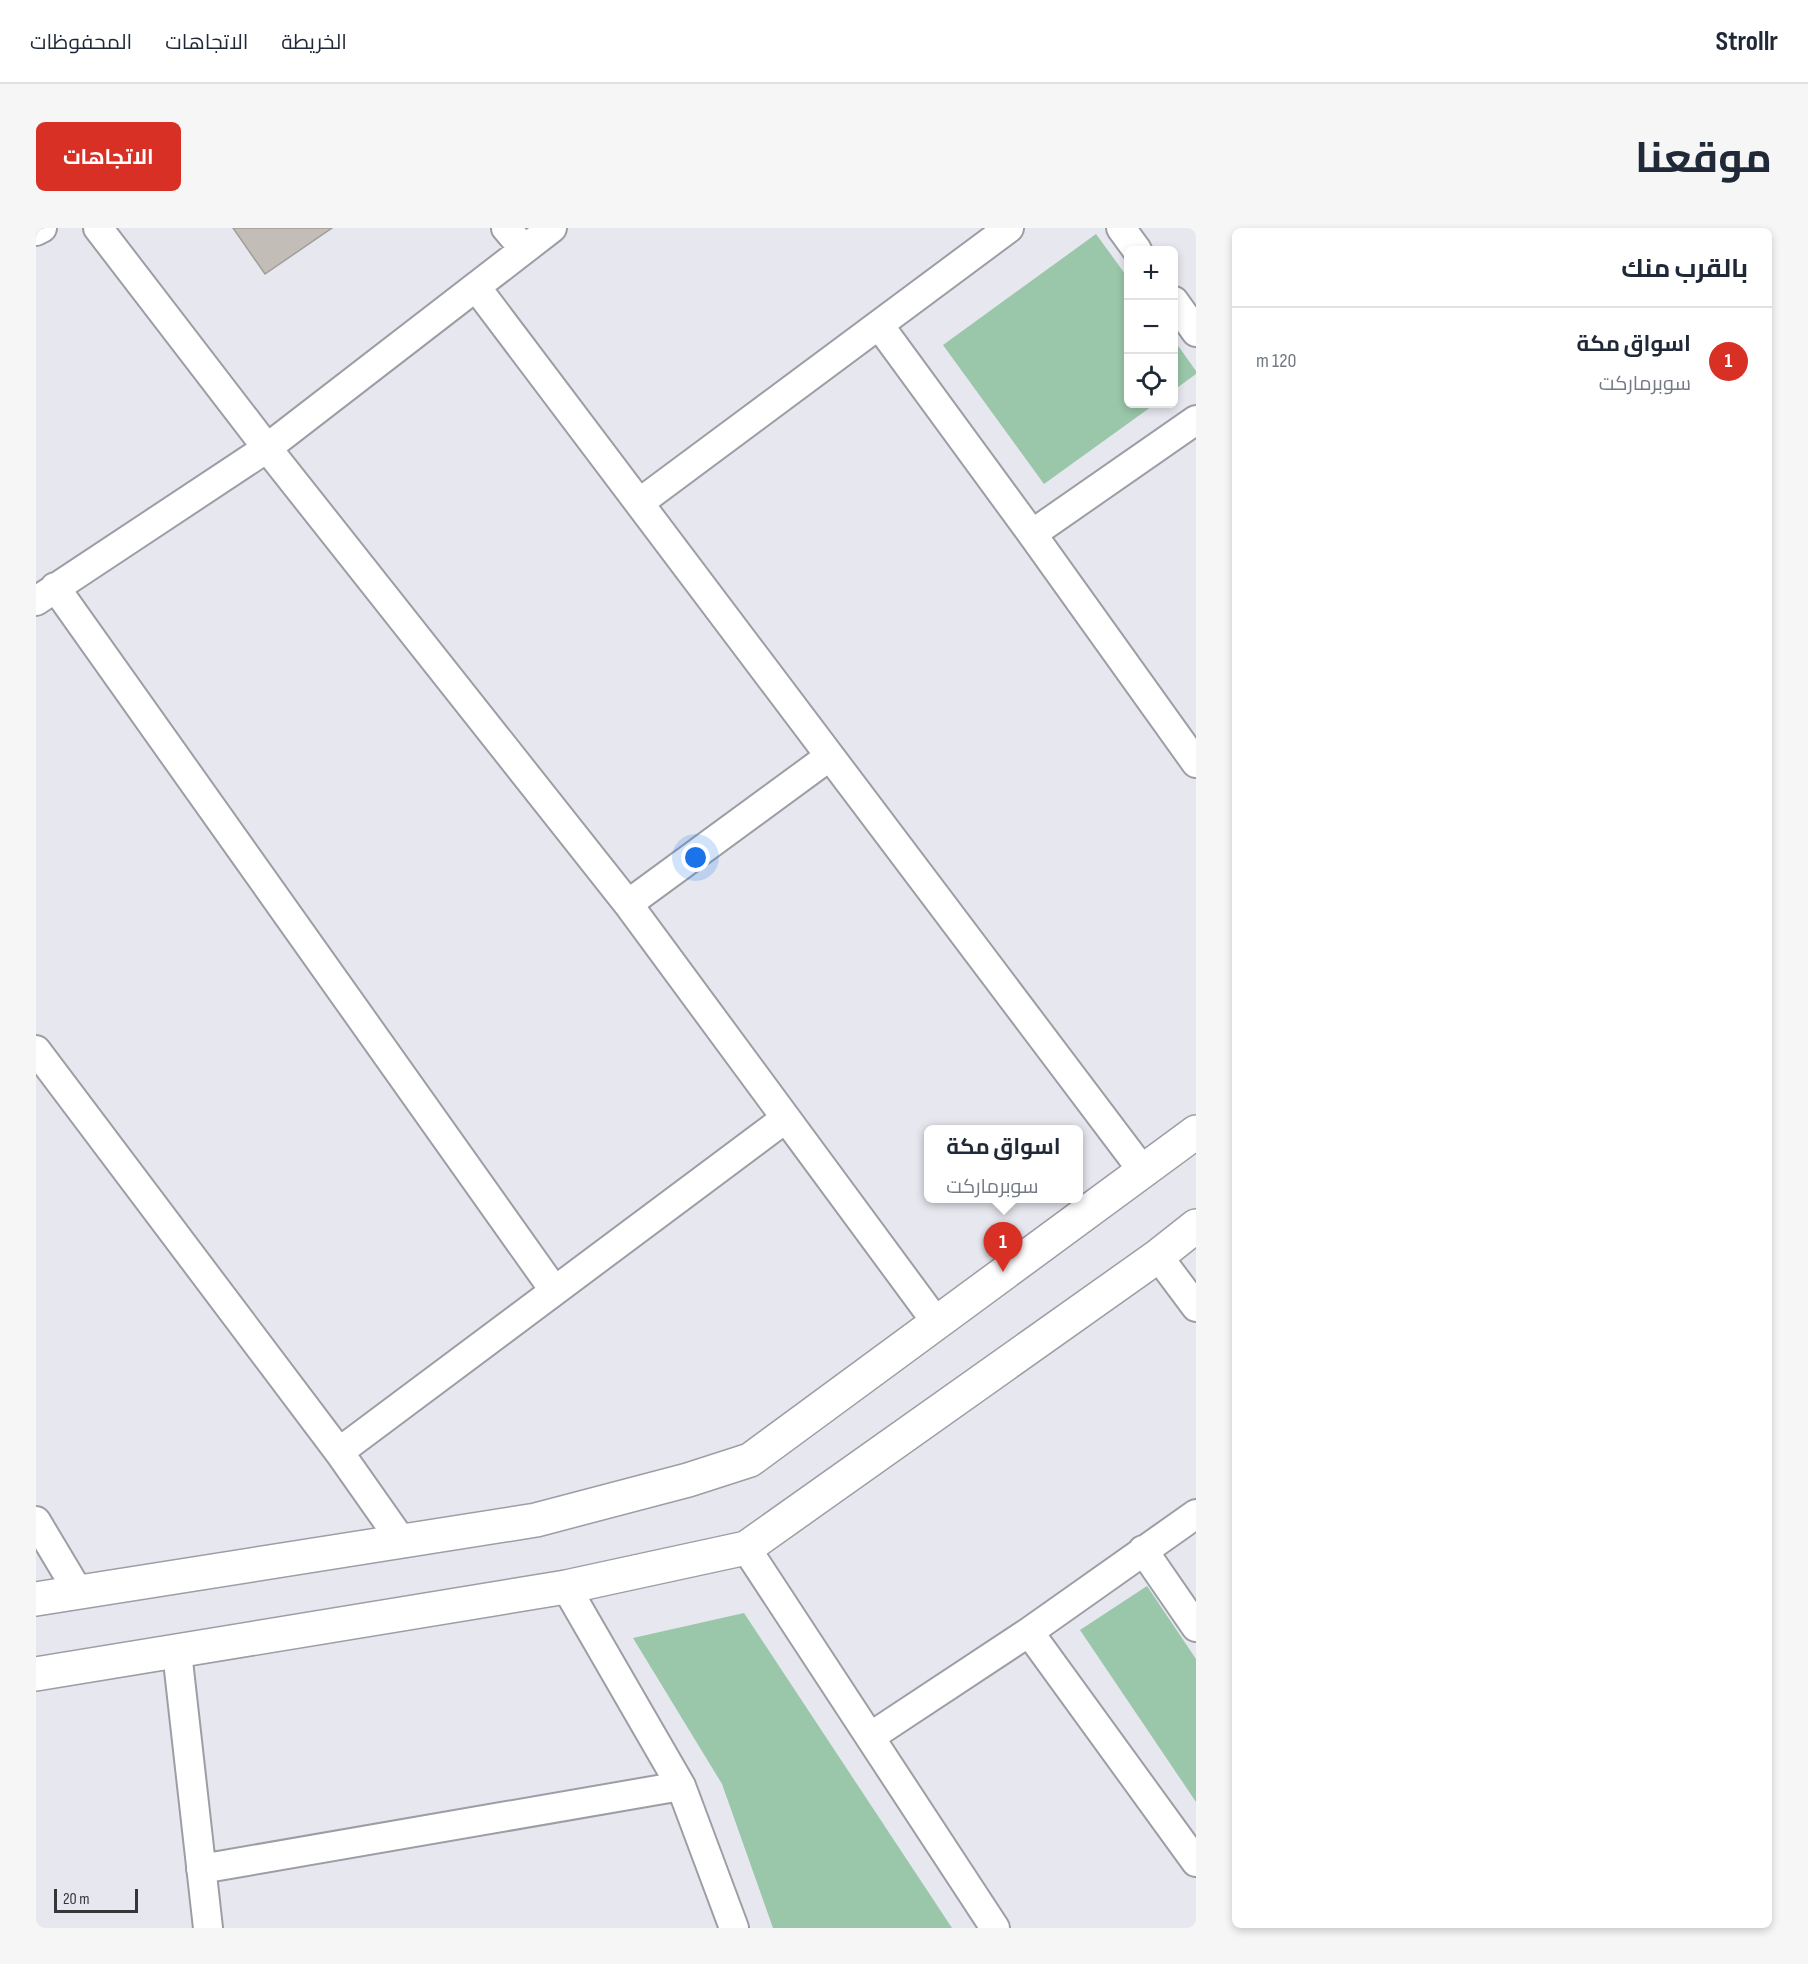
<!DOCTYPE html>
<html lang="ar">
<meta charset="utf-8">
<style>
:root{--surface:#fff;--page:#f6f6f7;--text:#1f2937;--muted:#747a83;--line:#e0e1e3;--accent:#d93025}
body{margin:0;font-family:"Sofia Sans Condensed",Cairo,sans-serif;background:var(--page);color:var(--text);direction:rtl}
.controls{position:absolute;right:18px;top:18px;display:grid;overflow:hidden;border-radius:9px;box-shadow:0 3px 9px #0003}
.controls button{width:54px;height:54px;display:grid;place-items:center;padding:0;border:0;border-bottom:2px solid var(--line);background:var(--surface);color:var(--text);font:30px sans-serif}
.scale{position:absolute;left:18px;bottom:15px;width:84px;box-sizing:border-box;padding-left:6px;border:3px solid #363639;border-top:0;font-size:16px;line-height:21px;white-space:nowrap;color:#363639;-webkit-text-stroke:4px #e7e8ef;paint-order:stroke}
.you{position:absolute;left:660px;top:630px;width:21px;height:21px;margin:-15px;border:4px solid #fff;border-radius:50%;background:#1a73e8;box-shadow:0 0 0 9px #1a73e833}
.badge{display:grid;place-items:center;width:39px;height:39px;border-radius:50%;background:var(--accent);color:#fff;font-size:20px;font-weight:700}
.pin{position:absolute;translate:-50% -50px;filter:drop-shadow(0 2px 3px #0008)}
.pin::after{content:'';position:absolute;top:32px;width:21px;height:18px;background:inherit;clip-path:polygon(0 0,100% 0,50% 100%)}
.popup{position:absolute;left:888px;top:897px;width:159px;height:78px;box-sizing:border-box;display:grid;place-content:center;border-radius:9px;background:var(--surface);filter:drop-shadow(0 2px 4px #0005);font-size:20px;white-space:nowrap;color:var(--muted)}
.popup b{font-size:22px;color:var(--text)}
.popup::after{content:'';position:absolute;left:50%;top:100%;margin-left:-12px;border:12px solid transparent;border-top-color:var(--surface)}
.list{margin:0;padding:0;list-style:none}
h2{display:flex;justify-content:space-between;align-items:center;height:78px;margin:0;padding:0 24px;font-size:26px}
h2 small{font-size:20px;font-weight:400;color:var(--muted)}
.list li{display:grid;grid-template-columns:39px 1fr auto;gap:18px;align-items:center;box-sizing:border-box;height:108px;padding:0 24px;border-top:2px solid var(--line)}
.list b{display:block;font-size:22px;white-space:nowrap}
.list p{margin:0;font-size:20px;white-space:nowrap;color:var(--muted)}
.list em{font-size:20px;font-style:normal;color:var(--muted)}
.icon{flex:none;width:33px;height:33px;fill:none;stroke:currentColor;stroke-width:2;stroke-linecap:round;stroke-linejoin:round}
.map{position:relative;flex:none;width:1160px;height:1700px;overflow:hidden;direction:ltr;border-radius:9px}
header{display:flex;align-items:center;gap:36px;box-sizing:border-box;height:84px;padding:0 30px;background:var(--surface);border-bottom:2px solid var(--line)}
header strong{font-size:28px}
nav{display:flex;gap:33px;margin-inline-start:auto;font-size:21px}
.intro{display:flex;align-items:center;justify-content:space-between;box-sizing:border-box;height:144px;padding:0 36px}
h1{margin:0;font-size:42px}
.button{padding:15px 27px;border-radius:9px;background:var(--accent);color:#fff;font-size:21px;font-weight:700}
main{display:flex;gap:36px;padding:0 36px}
aside{flex:1;background:var(--surface);border-radius:9px;box-shadow:0 3px 9px #0003}
.map>svg:first-child{display:block}
.green{fill:#9ac6a9}
.building{fill:#c2bdb7;stroke:#a29d97;stroke-width:1.5}
.lines{fill:none;stroke-linecap:round;stroke-linejoin:round}
.minor-casing{stroke:#9d9ea5;stroke-width:32}
.tertiary-casing{stroke:#9d9ea5;stroke-width:36}
.minor{stroke:#fff;stroke-width:28}
.tertiary{stroke:#fff;stroke-width:33}
</style>
<header>
<strong>Strollr</strong>
<nav><a>الخريطة</a><a>الاتجاهات</a><a>المحفوظات</a></nav>
</header>
<div class="intro"><h1>موقعنا</h1><a class="button">الاتجاهات</a></div>
<main>
<aside>
<h2>بالقرب منك<small></small></h2>
<ul class="list">
<li><span class="badge">1</span><div><b>اسواق مكة</b><p>سوبرماركت</p></div><em>120 m</em></li>
</ul>
</aside>
<div class="map">
<svg width="1160" height="1700" viewBox="0 0 1160 1700">
<rect width="100%" height="100%" fill="#e7e8ef"/>
<path class="green" d="M1060,6L1092,50V176H1119L1008,256L907,117Z
M1138,112L1160,143V146L1138,162Z
M1111,1358L1160,1431V1574L1044,1402Z
M708,1385L916,1700H737L686,1556L597,1410Z"/>
<path class="building" d="M197,0H296L229,46Z"/>
<g class="lines">
<g class="minor-casing">
<path id="minor" d="M62,0L231,220L592,676L901,1095
M470,0L488,21
M1085,0L1101,22
M0,3L6,0
M440,59L1107,943
M1138,73L1160,104
M843,97L996,306L1160,535
M603,275L973,0
M996,306L1160,192
M19,359L518,1062
M0,373L231,220L516,0
M592,676L794,528
M0,822L303,1224L367,1315
M1122,1028L1160,1079
M303,1224L750,890
M0,1293L43,1365
M710,1320L959,1700
M1107,1322L1160,1399
M530,1359L645,1558L698,1700
M993,1404L1160,1634
M141,1424L172,1700
M834,1509L993,1404L1160,1286
M165,1641L645,1558"/>
</g>
<g class="tertiary-casing">
<path id="tertiary" d="M0,1371L500,1292L652,1252L714,1232L1160,904
M0,1446L530,1359L710,1320L1122,1028L1160,998"/>
</g>
<use href="#minor" class="minor"/>
<use href="#tertiary" class="tertiary"/>
</g>
</svg>
<div class="controls">
<button>+</button>
<button>−</button>
<button><svg class="icon" aria-label="locate" viewBox="0 0 24 24"><circle cx="12" cy="12" r="6"/><path d="M12 2v4M12 18v4M2 12h4M18 12h4"/></svg></button>
</div>
<div class="scale">20 m</div>
<div class="you"></div>
<div class="pin badge" style="left:967px;top:1044px">1</div>
<div class="popup"><b>اسواق مكة</b>سوبرماركت</div>
</div>
</main>
